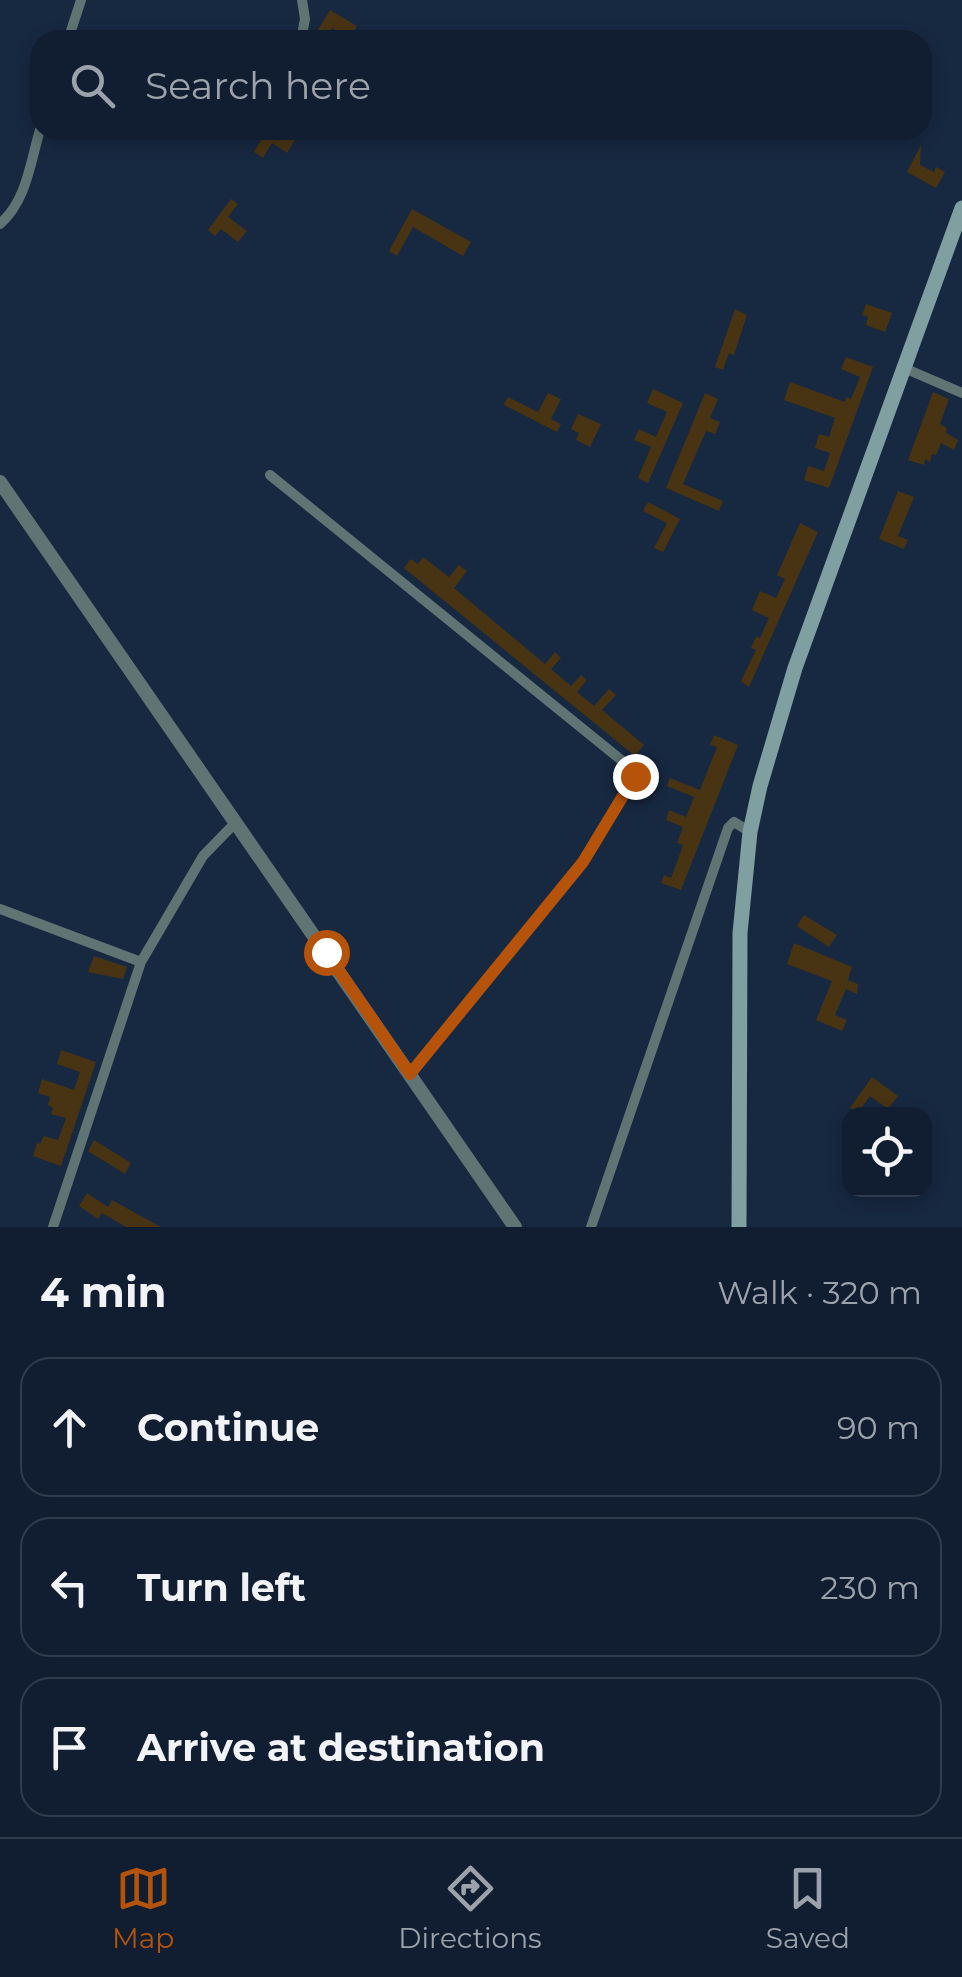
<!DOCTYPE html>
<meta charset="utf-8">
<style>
:root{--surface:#111e31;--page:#1e2b3d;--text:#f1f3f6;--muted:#9ca2ab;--line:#303c4d;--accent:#b45309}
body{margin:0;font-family:Montserrat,sans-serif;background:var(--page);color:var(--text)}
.controls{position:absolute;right:30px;bottom:30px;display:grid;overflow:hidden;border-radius:20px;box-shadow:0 5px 15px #0003}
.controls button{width:90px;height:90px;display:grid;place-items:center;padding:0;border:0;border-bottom:2px solid var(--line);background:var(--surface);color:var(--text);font:50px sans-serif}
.stop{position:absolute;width:30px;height:30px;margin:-22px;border:8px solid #b45309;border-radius:50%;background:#fff}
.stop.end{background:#b45309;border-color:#fff;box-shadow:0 2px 10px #0008}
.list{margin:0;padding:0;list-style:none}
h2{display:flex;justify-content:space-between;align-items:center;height:130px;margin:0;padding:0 40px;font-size:42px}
h2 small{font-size:32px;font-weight:400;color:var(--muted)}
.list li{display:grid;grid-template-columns:65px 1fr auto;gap:30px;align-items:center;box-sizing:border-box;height:140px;margin:0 20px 20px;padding:0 20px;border:2px solid var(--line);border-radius:30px}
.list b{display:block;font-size:38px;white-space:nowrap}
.list em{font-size:32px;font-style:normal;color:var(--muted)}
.icon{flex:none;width:55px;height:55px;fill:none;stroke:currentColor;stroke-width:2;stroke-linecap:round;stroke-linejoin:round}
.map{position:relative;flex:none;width:962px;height:1227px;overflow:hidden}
.search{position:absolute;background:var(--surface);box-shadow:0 5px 15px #0003;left:30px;right:30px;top:30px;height:110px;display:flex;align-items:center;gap:25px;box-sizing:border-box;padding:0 35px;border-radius:30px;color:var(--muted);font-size:38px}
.sheet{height:610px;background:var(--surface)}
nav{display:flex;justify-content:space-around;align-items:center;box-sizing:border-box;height:140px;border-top:2px solid var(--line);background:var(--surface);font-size:28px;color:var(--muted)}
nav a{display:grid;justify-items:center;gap:5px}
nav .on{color:var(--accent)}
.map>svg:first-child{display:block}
.building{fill:#483413}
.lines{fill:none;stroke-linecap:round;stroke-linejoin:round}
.minor{stroke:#607474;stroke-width:10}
.tertiary{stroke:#607474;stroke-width:14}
.secondary{stroke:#7f9fa0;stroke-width:15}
.route{stroke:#b45309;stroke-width:12}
</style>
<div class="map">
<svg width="962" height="1227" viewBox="0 0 962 1227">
<rect width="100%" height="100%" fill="#172841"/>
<path class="building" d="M330,10L357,26L349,39L332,28L325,40H312Z
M267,130H282L296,138L287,153L272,143L263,158L254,152Z
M921,145L920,165L934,172L936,167L945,172L936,188L907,172Z
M231,199L238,204L228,217L247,231L238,242L221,229L215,236L208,230Z
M412,209L471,242L463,256L413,227L397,256L389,251Z
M866,304L892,313L885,332L866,325L868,317L862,315Z
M735,309L747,315L734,355L729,353L723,370L715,367Z
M846,357L873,367L829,488L804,480L808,466L824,471L830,453L815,448L819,434L829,437L835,418L784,400L790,382L845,402L846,397L851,399L860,377L841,369Z
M653,389L683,403L648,483L638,478L651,447L634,440L639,429L656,437L667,412L647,403Z
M933,392L949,399L940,424L947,428L946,433L958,440L954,450L941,443L936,455L932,454L930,462L925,459L924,465L908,460Z
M548,393L561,399L551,419L561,424L557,432L504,405L508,397L538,412Z
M705,393L718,399L710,418L720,422L715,434L706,431L683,484L723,501L719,511L666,488Z
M578,414L601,424L590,447L576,440L579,433L571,429Z
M898,491L914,497L898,536L908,540L904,549L879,539Z
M648,502L680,519L663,552L654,548L667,523L643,511Z
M800,523L818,532L749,687L741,681L756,650L751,648L756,637L760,638L769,618L752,610L760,591L776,598L785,579L777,575Z
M423,557L449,577L459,565L467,571L454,588L545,664L555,652L561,658L551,669L571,686L581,675L587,680L577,692L594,706L609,689L616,695L602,710L644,745L635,756L404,568L411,559L418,564Z
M714,735L738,745L681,890L661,883L664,875L671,878L683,845L677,843L683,827L666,820L669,810L686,817L694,797L667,786L670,778L700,790L717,747L710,745Z
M804,915L837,935L829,947L797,926Z
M794,943L852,967L848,980L858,984L857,994L846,989L835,1015L847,1020L842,1031L816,1020L832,981L787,964Z
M94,956L127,967L123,979L88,972Z
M61,1050L96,1062L61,1166L33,1156L37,1143L40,1144L44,1136L58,1140L66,1118L51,1114L53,1108L48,1105L50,1097L38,1093L42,1079L74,1090L80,1072L57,1064Z
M872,1077L898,1096L888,1109L870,1096L858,1113L850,1108Z
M94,1140L131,1163L125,1174L88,1151Z
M87,1193L108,1207L112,1200L161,1227H126L102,1213L98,1219L79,1206Z"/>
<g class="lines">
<path class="minor" d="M68,40L81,0
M301,40L305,19L302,0
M0,224C27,200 30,163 40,130
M904,368L962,393
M270,475L626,764L635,776L583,862L410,1074
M0,909L141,962
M53,1227L141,962L203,856L236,822
M591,1227L728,828L734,822L750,832"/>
<path class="tertiary" d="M0,482L515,1227"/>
<path class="secondary" d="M739,1227L740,933L750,832L760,786L795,668L962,208"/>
</g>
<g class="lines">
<path class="route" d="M326,952L410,1074L583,862L635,776"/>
</g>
</svg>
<div class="controls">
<button><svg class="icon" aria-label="locate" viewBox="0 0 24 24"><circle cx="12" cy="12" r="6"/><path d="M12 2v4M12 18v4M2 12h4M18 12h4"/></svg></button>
</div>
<div class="stop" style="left:326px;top:952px"></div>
<div class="stop end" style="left:635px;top:776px"></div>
<div class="search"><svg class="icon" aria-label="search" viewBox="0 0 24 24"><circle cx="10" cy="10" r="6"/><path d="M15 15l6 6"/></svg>Search here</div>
</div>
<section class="sheet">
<h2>4 min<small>Walk · 320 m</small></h2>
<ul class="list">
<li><svg class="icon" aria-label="ahead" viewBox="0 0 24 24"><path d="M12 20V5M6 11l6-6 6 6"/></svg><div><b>Continue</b></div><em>90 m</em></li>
<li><svg class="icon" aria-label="left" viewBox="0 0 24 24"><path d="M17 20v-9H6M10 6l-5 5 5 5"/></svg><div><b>Turn left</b></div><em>230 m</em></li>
<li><svg class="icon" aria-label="arrive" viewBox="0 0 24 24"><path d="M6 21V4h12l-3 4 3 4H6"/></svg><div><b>Arrive at destination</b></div></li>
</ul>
</section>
<nav>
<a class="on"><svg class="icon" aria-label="map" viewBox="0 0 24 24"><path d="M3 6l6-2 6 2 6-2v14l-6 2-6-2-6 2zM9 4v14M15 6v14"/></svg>Map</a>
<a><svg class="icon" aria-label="directions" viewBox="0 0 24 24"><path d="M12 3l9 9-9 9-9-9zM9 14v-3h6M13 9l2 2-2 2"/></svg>Directions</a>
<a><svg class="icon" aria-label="saved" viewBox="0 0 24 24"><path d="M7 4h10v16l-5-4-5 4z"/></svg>Saved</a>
</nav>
